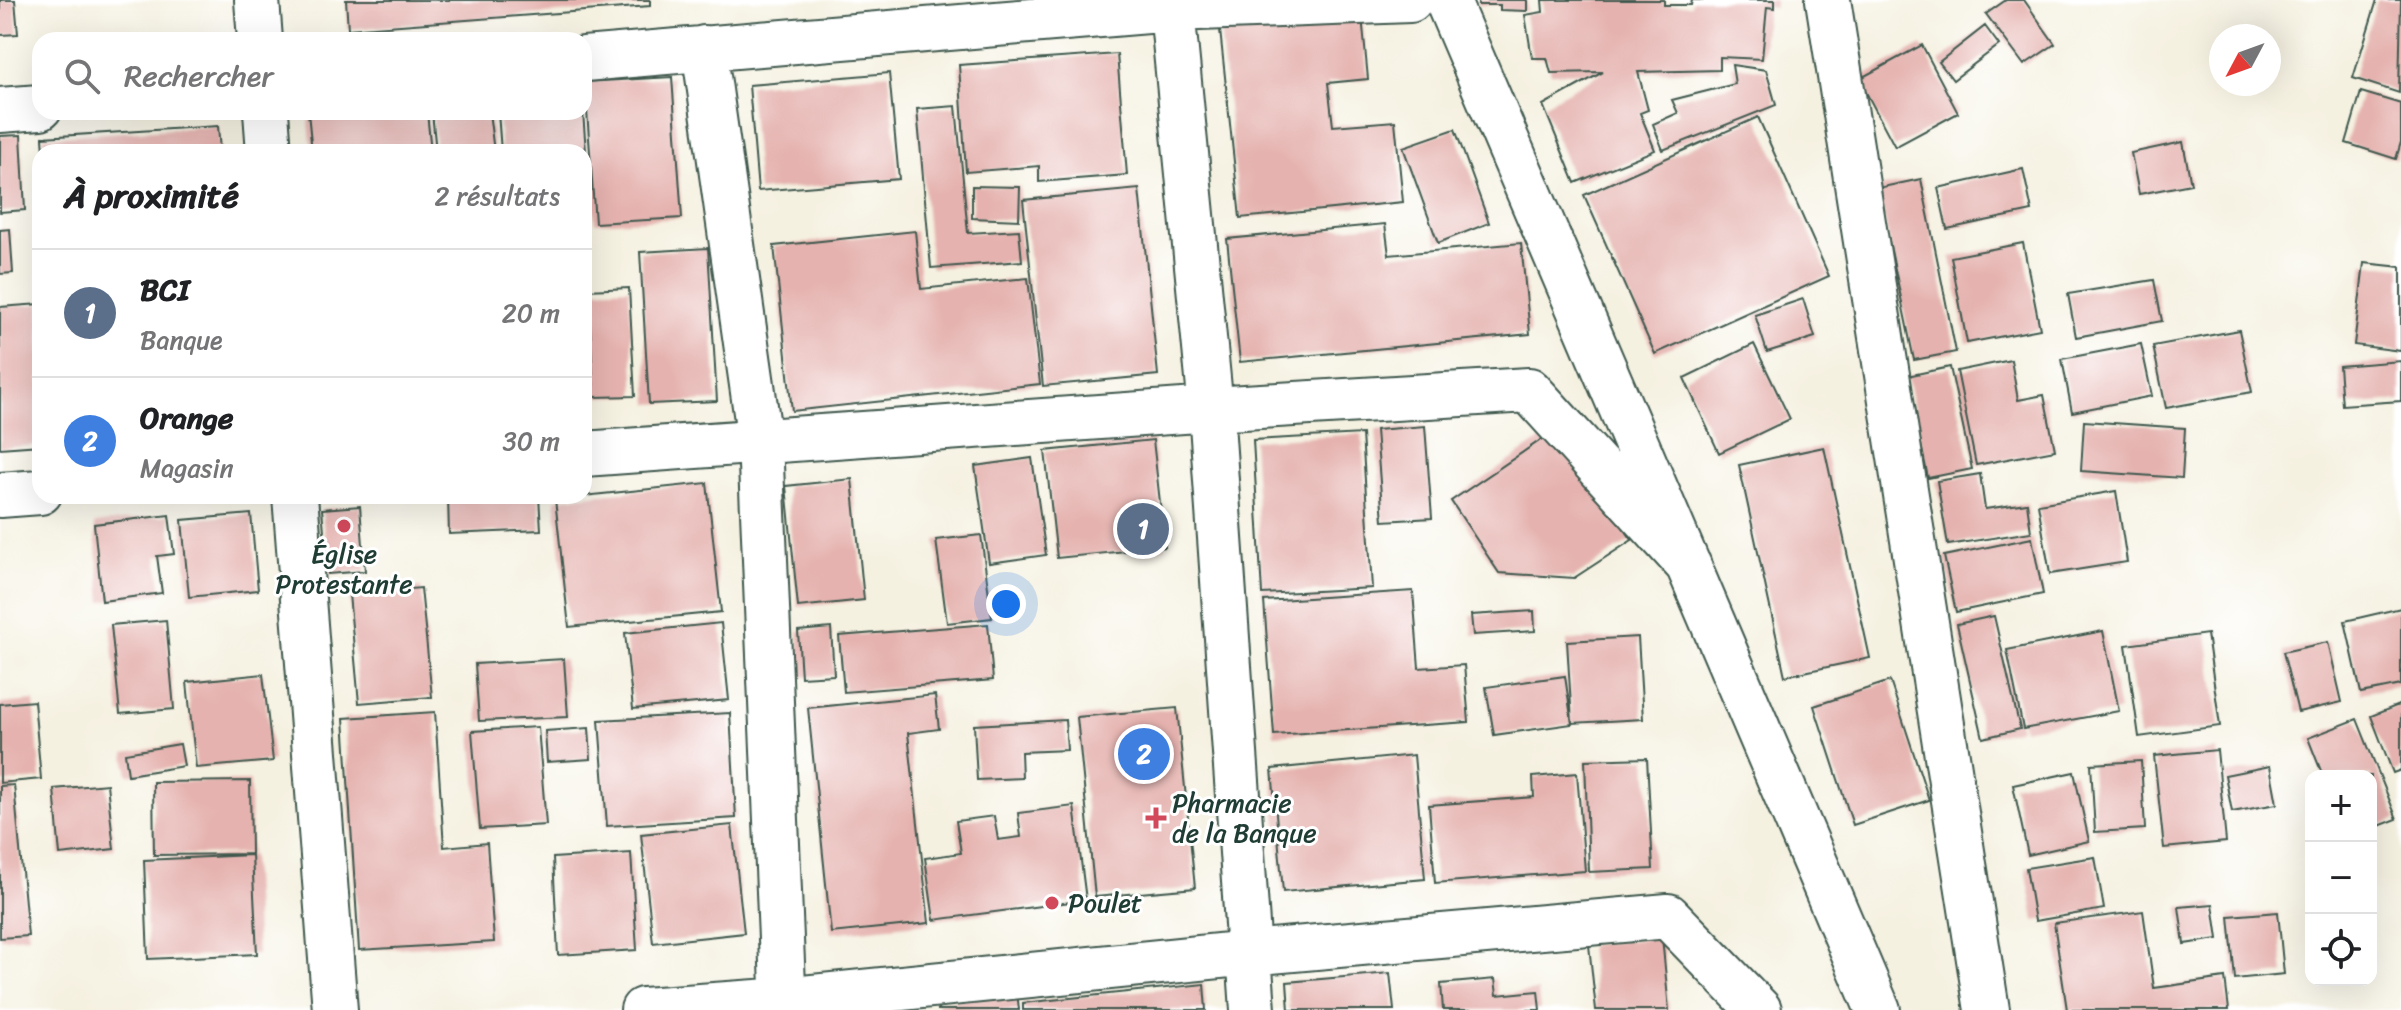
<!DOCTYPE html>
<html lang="fr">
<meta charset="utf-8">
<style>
:root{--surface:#fff;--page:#f2f2f2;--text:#202124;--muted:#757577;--line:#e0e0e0;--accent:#d93025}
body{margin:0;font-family:Sriracha,sans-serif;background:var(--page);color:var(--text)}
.controls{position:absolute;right:24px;bottom:24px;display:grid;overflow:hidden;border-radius:16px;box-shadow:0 8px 32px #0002}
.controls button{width:72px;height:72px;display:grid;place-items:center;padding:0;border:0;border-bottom:2px solid var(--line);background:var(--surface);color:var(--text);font:40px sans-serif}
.compass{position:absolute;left:2209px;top:24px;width:72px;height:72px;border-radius:50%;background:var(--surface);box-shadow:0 8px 32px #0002;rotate:229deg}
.you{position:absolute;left:1006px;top:604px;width:28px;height:28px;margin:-20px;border:6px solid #fff;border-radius:50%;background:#1a73e8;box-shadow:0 0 0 12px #1a73e833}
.badge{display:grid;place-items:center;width:52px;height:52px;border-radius:50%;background:var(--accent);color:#fff;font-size:26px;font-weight:700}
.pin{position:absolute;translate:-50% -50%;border:4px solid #fff;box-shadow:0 2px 8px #0006}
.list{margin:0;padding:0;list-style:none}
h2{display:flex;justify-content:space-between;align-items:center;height:104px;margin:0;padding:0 32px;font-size:34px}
h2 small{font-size:26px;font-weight:400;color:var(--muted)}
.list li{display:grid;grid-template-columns:52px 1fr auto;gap:24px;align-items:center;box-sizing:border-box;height:128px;padding:0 32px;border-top:2px solid var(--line)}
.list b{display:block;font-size:30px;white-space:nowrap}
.list p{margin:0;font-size:26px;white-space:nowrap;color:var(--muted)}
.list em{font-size:26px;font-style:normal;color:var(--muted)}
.icon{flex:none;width:44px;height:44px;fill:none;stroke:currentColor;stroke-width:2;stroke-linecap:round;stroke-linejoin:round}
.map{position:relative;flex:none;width:2401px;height:1010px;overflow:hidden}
.search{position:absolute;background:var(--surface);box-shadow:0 8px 32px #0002;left:32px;top:32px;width:560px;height:88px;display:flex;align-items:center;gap:20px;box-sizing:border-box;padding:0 28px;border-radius:24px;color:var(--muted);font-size:30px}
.panel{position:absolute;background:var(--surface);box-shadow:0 8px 32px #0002;left:32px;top:144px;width:560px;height:360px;border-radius:24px}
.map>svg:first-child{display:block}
.building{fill:#e5b2af}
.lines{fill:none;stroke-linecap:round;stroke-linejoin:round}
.minor-casing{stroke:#3f584e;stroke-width:48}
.minor{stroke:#fff;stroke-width:44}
.poi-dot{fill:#d1495b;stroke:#fff;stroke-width:3}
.labels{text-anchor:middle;stroke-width:6;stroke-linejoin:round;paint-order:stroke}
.poi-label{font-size:26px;fill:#1f3d34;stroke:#fff;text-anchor:start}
</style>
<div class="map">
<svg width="2401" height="1010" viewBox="0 0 2401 1010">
<rect width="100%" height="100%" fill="#fff"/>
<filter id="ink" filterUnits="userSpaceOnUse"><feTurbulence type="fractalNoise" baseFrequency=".0125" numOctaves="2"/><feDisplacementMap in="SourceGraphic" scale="16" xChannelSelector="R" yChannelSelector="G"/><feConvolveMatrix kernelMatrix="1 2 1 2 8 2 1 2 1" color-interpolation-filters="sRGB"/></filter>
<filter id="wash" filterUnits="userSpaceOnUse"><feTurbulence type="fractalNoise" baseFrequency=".006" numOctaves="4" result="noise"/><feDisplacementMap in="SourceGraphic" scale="32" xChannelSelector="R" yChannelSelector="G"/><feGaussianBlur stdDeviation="1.8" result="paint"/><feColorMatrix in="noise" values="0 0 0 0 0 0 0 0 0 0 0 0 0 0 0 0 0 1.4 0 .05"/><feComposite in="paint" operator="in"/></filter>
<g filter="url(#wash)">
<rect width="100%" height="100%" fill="#f5f1e1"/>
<g id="blocks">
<path class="building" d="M0,0H15L18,34L0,35Z
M346,0H650V6L348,29Z
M1478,0H1527V11L1500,10V5H1478Z
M1542,0H1664V5H1691L1692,0H1775V8L1767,7L1762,59L1720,57V70L1638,72L1648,110L1640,113L1655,150L1575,183L1543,105L1603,72L1551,73L1547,58H1532L1525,15L1543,12Z
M2006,0H2024L2055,44L2024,65L1986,14Z
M2377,0H2401L2399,93L2353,78Z
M1362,16L1368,79L1328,83L1333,126L1395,121L1403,202L1240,218L1220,30Z
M1985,26L1999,45L1953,80L1939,62Z
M1922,45L1958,113L1895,147L1859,79Z
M1117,54L1127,175L1039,182V166L966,172L959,65Z
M1732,65L1766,70L1776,105L1663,150L1653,124L1678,113L1672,100L1735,84Z
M889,73L899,179L758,191L749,85Z
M672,77L682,218L595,223L585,82Z
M2361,92L2401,104V142L2396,159L2346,143Z
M956,106L968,233L1019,230L1022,261L931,268L917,109Z
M308,112H427L431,152H312Z
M432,112H489L494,152H436Z
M498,112H583L586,152H501Z
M1758,117L1829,276L1655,354L1584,195Z
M218,126L220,152H44L43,137Z
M1455,129L1489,223L1438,243L1403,147Z
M21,135L25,210L0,212V136Z
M2183,142L2191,184L2139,194L2131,153Z
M584,162H586L588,182H584Z
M2023,169L2032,211L1947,229L1938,188Z
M1921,179L1956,352L1914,360L1878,188Z
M972,186L1020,187L1019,220L972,218Z
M1139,189L1158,375L1043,386L1023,200Z
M1385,224L1389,255L1521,243L1530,334L1240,362L1227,239Z
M10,229L13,273L0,274V230Z
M915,231L921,289L1028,278L1040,384L792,411L774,246Z
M2023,243L2040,329L1967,343L1951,257Z
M708,248L717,401L649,404L640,252Z
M2364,263L2401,267V351L2354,345Z
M2154,280L2162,321L2076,337L2068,294Z
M629,288L635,396L594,397L588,290Z
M1803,299L1815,337L1767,352L1755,315Z
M40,304V445L0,448V307Z
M2239,330L2252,392L2166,408L2153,346Z
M1754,344L1790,419L1719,453L1684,378Z
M2141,344L2152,396L2072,412L2062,359Z
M2011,360L2018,400L2044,395L2055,450L1976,465L1957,371Z
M2401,361V401L2342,405L2339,366Z
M1950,367L1972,469L1928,478L1907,376Z
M2084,421L2185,428L2182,478L2081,471Z
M1425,426L1432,518L1383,521L1376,430Z
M1557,429L1632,540L1574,578L1499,573L1451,501Z
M1362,434L1372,588L1262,594L1253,440Z
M1153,440L1165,547L1057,558L1045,451Z
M1824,447L1870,658L1785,676L1739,465Z
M1032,458L1046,555L989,563L975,466Z
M1980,474L1985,509L2027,503L2031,532L1948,545L1937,481Z
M852,479L864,600L798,607L786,486Z
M707,483L721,612L569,627L555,499Z
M2116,491L2127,562L2050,574L2038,504Z
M448,496H539L541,530L449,534Z
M360,506L365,571L328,574L322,509Z
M251,514L258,590L189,597L182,520Z
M169,515L174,554L157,556L162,593L102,601L94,524Z
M981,535L992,618L947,623L936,540Z
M2032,538L2043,594L1956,612L1944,556Z
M421,588L432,697L359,703L349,594Z
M1413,591L1419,668L1464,665L1469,722L1274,735L1264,601Z
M2401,608V685L2361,693L2345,621Z
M1534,611L1535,631L1473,635L1471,615Z
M1994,616L2020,729L1983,738L1957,624Z
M166,620L174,709L120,714L111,625Z
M721,623L729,700L633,709L625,633Z
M988,624L993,680L844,692L839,636Z
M831,628L834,675L801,677L798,631Z
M2103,631L2119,711L2023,729L2007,650Z
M2207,634L2220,726L2139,737L2126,645Z
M1638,637L1643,719L1572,723L1567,641Z
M2328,642L2342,702L2298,712L2283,652Z
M564,659L568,717L479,721L475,664Z
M263,674L273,761L196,768L187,682Z
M1565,676L1572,724L1494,735L1486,687Z
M1890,681L1929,800L1853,825L1814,706Z
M935,695L939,729L908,733L929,923L831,933L808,708Z
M34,701L41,779L0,783V704Z
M2401,704V770L2393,773L2371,716Z
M1177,708L1195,888L1095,897L1077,717Z
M435,712L444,847L487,843L494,942L359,950L344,718Z
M730,713L736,818L607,826L599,720Z
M2357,719L2397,819L2371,829V776H2323L2308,738Z
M1065,720L1067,750L1021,752L1022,778L977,780L974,725Z
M538,727L546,825L480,829L472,731Z
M589,728L591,759L547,762L545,731Z
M180,744L184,766L128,775L125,753Z
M2217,750L2226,842L2164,848L2154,756Z
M1414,755L1425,879L1283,892L1272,769Z
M1647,758L1653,869L1589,872L1585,760Z
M2141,761L2145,829L2095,832L2091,764Z
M2270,766L2277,804L2232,812L2225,775Z
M2074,772L2089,841L2028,855L2013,785Z
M1577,773L1585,871L1435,883L1429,805L1534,797L1533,777Z
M250,781L251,854L154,855L153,782Z
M107,784L114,849L60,855L54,789Z
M14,785L28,936L0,938V786Z
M1074,806L1086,900L934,920L925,858L961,853L956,821L994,816L998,840L1021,837L1018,813Z
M732,825L744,933L653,943L641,834Z
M631,853L637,950L558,955L553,858Z
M252,855L257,954L148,959L144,860Z
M2095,857L2104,909L2035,921L2026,868Z
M2213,904L2218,939L2184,944L2179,907Z
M2143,911L2154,988L2225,978L2229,1010H2067L2054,923Z
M2278,912L2284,974L2235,979L2229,916Z
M1662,937L1669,1010H1596L1589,945Z
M1390,973L1394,1010H1289L1287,982Z
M1495,979L1497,995L1538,991L1540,1010H1443L1441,984Z
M1204,984L1206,1010H1023V1003Z
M1017,992L1019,1010H938L937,1003Z"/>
</g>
</g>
<g filter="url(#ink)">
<use href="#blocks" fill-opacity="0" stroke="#3f584e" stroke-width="2"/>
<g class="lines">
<g class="minor-casing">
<path id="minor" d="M257,0L260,40
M1171,0L1211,409L1253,1010
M1447,0L1878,1010
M1828,0L1987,1010
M704,48L760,441L784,1010
M584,59L1172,9L1410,0
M0,110L40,107
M266,112L269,152
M584,454L1211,409L1529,390L1689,566
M0,495L40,492
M295,496L335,1010
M643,1010L783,1000L1249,953L1668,916L1759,1010"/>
</g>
<use href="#minor" class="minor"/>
</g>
</g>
<g class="poi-dot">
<circle cx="344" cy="526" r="8"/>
<path d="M1152 806h8v8h8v8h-8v8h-8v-8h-8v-8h8z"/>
<circle cx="1052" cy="903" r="8"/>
</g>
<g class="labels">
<g class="poi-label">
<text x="344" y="563" text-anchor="middle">Église<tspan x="344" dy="30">Protestante</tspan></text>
<text x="1172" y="812">Pharmacie<tspan x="1172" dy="30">de la Banque</tspan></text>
<text x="1068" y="912">Poulet</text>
</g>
</g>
</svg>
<div class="controls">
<button>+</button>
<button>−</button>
<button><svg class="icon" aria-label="locate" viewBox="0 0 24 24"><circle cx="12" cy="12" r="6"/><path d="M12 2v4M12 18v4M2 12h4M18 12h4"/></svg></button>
</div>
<svg class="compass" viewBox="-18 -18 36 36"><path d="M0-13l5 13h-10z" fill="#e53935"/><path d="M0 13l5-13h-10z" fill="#757577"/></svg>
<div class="you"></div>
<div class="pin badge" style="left:1143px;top:529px;background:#5c6f8a">1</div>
<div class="pin badge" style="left:1144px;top:754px;background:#3f7fe0">2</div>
<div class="search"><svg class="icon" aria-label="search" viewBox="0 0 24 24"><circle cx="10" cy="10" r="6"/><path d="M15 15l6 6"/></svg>Rechercher</div>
<section class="panel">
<h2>À proximité<small>2 résultats</small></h2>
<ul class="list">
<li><span class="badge" style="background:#5c6f8a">1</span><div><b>BCI</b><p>Banque</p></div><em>20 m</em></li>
<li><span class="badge" style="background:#3f7fe0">2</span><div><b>Orange</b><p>Magasin</p></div><em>30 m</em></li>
</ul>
</section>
</div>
